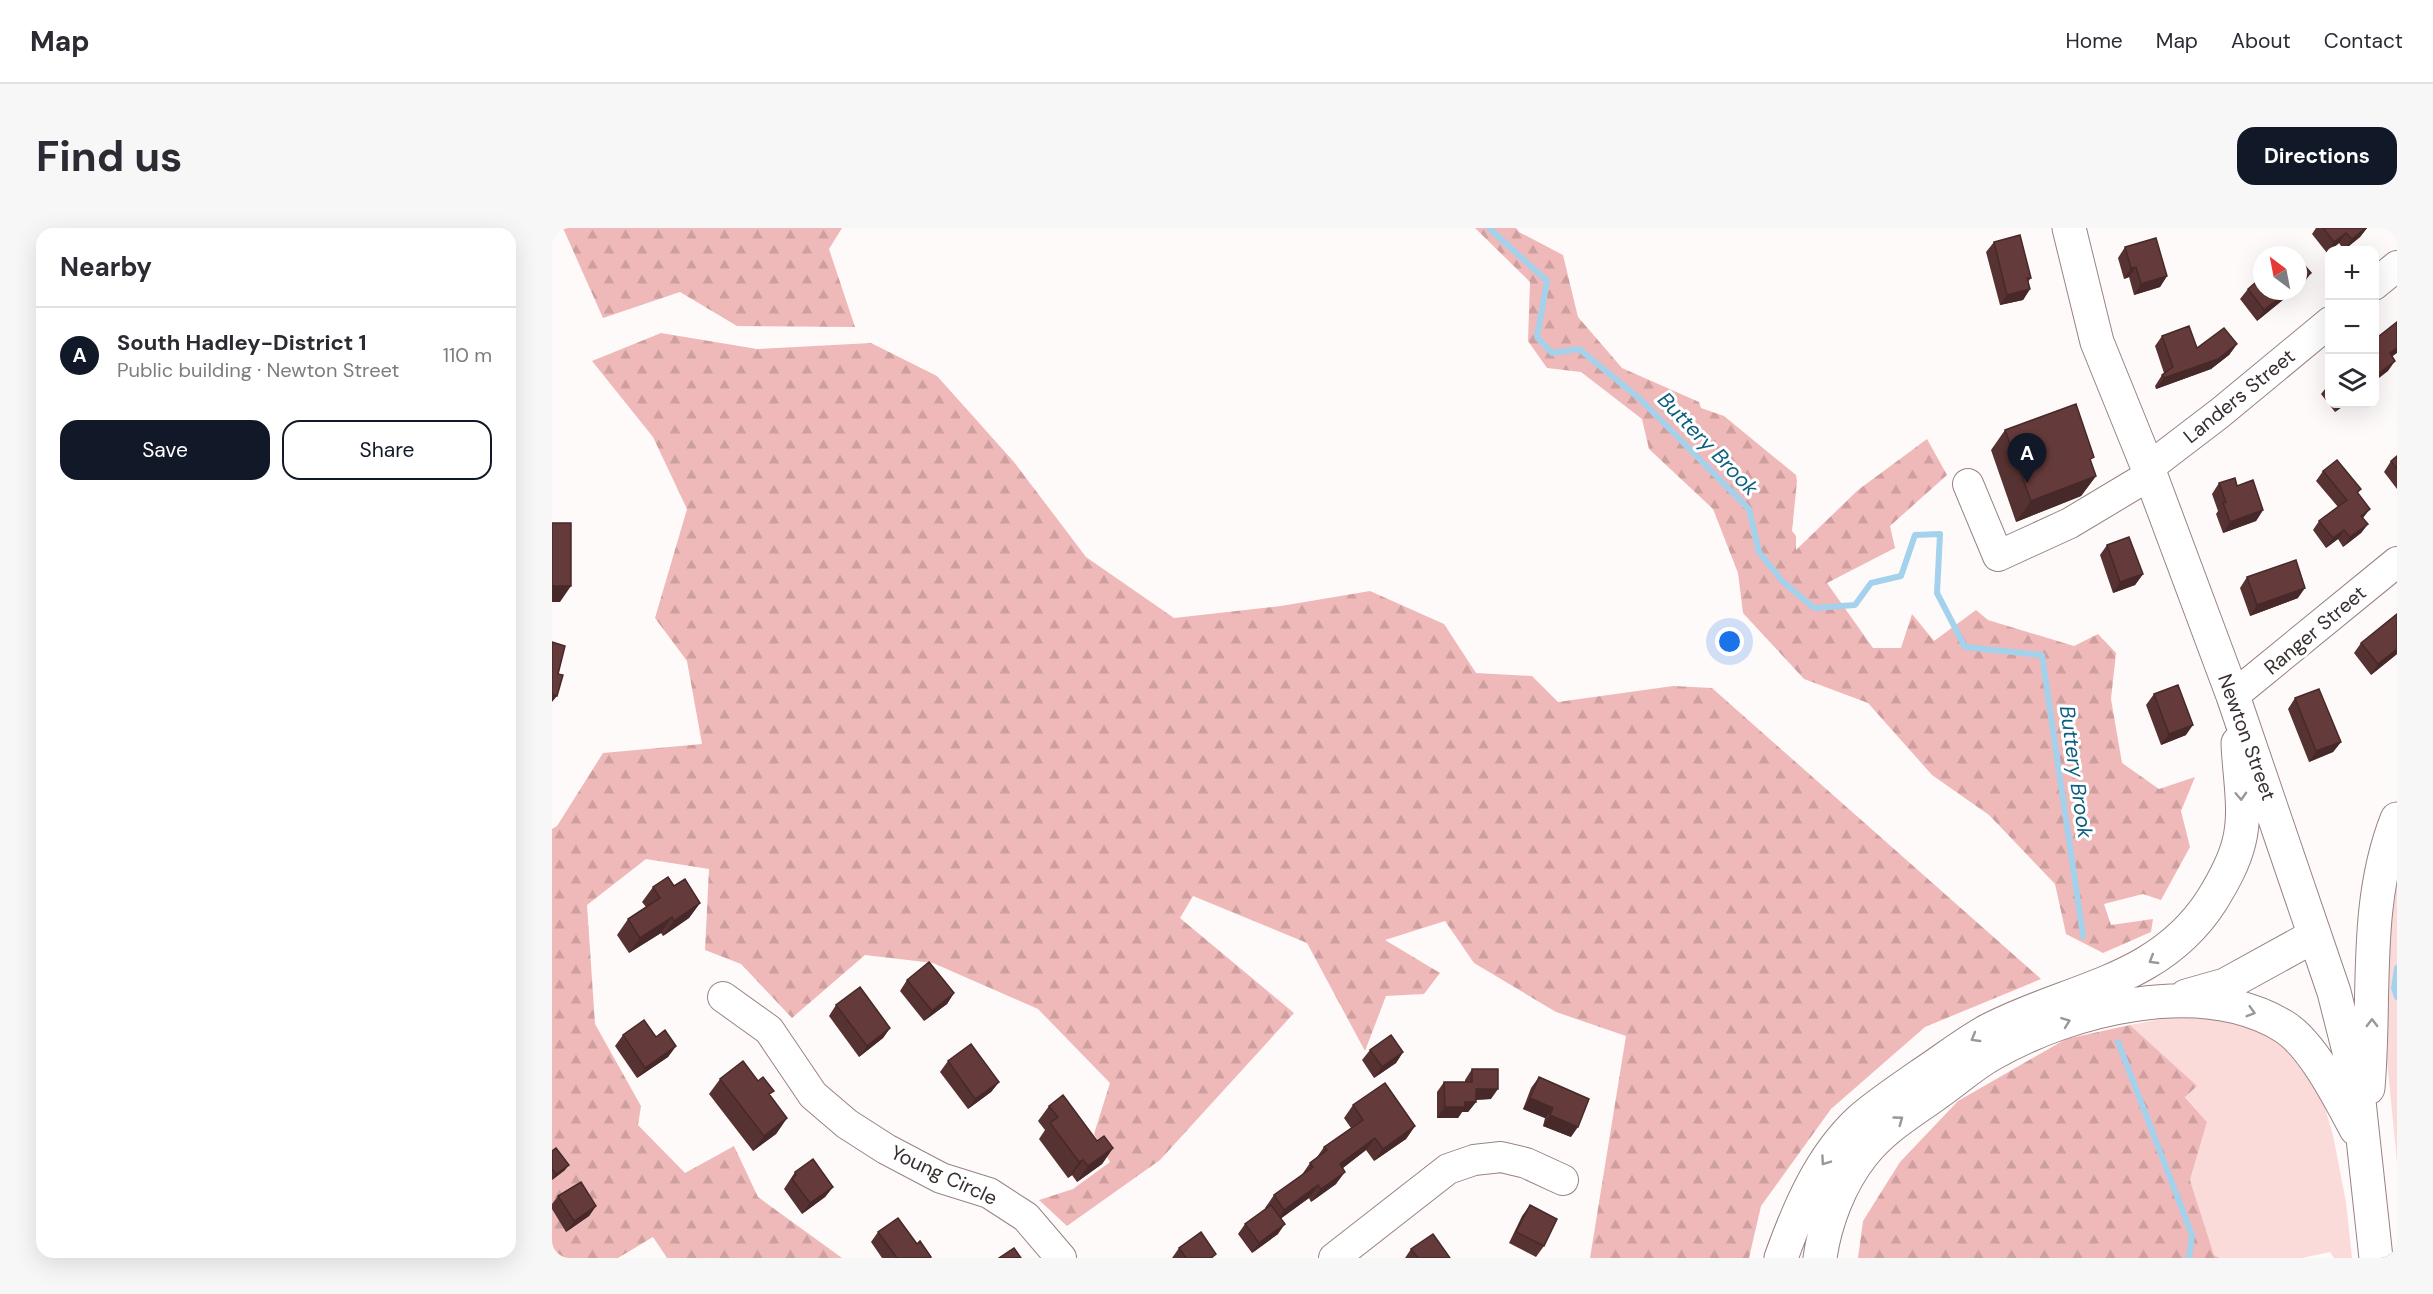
<!DOCTYPE html>
<meta charset="utf-8">
<style>
:root{--surface:#fff;--page:#f7f7f7;--text:#2b2b33;--muted:#7c7c81;--line:#e1e1e2;--accent:#111827}
body{margin:0;font-family:"DM Sans",sans-serif;background:var(--page);color:var(--text)}
.controls{position:absolute;right:18px;top:18px;display:grid;overflow:hidden;border-radius:12px;box-shadow:0 6px 24px #0002}
.controls button{width:54px;height:54px;display:grid;place-items:center;padding:0;border:0;border-bottom:2px solid var(--line);background:var(--surface);color:var(--text);font:30px sans-serif}
.compass{position:absolute;left:1701px;top:18px;width:54px;height:54px;border-radius:50%;background:var(--surface);box-shadow:0 6px 24px #0002;rotate:328deg}
.you{position:absolute;left:1178px;top:414px;width:21px;height:21px;margin:-15px;border:4px solid #fff;border-radius:50%;background:#1a73e8;box-shadow:0 0 0 9px #1a73e833}
.badge{display:grid;place-items:center;width:39px;height:39px;border-radius:50%;background:var(--accent);color:#fff;font-size:20px;font-weight:700}
.pin{position:absolute;translate:-50% -50px;filter:drop-shadow(0 2px 3px #0008)}
.pin::after{content:'';position:absolute;top:32px;width:21px;height:18px;background:inherit;clip-path:polygon(0 0,100% 0,50% 100%)}
.list{margin:0;padding:0;list-style:none}
h2{display:flex;justify-content:space-between;align-items:center;height:78px;margin:0;padding:0 24px;font-size:26px}
h2 small{font-size:20px;font-weight:400;color:var(--muted)}
.list li{display:grid;grid-template-columns:39px 1fr auto;gap:18px;align-items:center;box-sizing:border-box;height:96px;padding:0 24px;border-top:2px solid var(--line)}
.list b{display:block;font-size:22px;white-space:nowrap}
.list p{margin:0;font-size:20px;white-space:nowrap;color:var(--muted)}
.list em{font-size:20px;font-style:normal;color:var(--muted)}
.actions{display:flex;gap:12px;padding:18px 24px}
.actions a{flex:1;padding:14px 0;border:2px solid var(--accent);border-radius:18px;text-align:center;font-size:21px;color:var(--accent)}
.actions .main{background:var(--accent);color:#fff}
.icon{flex:none;width:33px;height:33px;fill:none;stroke:currentColor;stroke-width:2;stroke-linecap:round;stroke-linejoin:round}
.map{position:relative;flex:none;width:1845px;height:1030px;overflow:hidden;border-radius:18px}
header{display:flex;align-items:center;gap:36px;box-sizing:border-box;height:84px;padding:0 30px;background:var(--surface);border-bottom:2px solid var(--line)}
header strong{font-size:28px}
nav{display:flex;gap:33px;margin-inline-start:auto;font-size:21px}
.intro{display:flex;align-items:center;justify-content:space-between;box-sizing:border-box;height:144px;padding:0 36px}
h1{margin:0;font-size:42px}
.button{padding:15px 27px;border-radius:18px;background:var(--accent);color:#fff;font-size:21px;font-weight:700}
main{display:flex;gap:36px;padding:0 36px}
aside{flex:1;background:var(--surface);border-radius:18px;box-shadow:0 6px 24px #0002}
.map>svg:first-child{display:block}
.grass{fill:#fbdbda}
.forest{fill:url(#forest-firs)}
.lines{fill:none;stroke-linecap:round;stroke-linejoin:round}
.stream{stroke:#a4d2ed;stroke-width:6}
.minor-casing{stroke:#988382;stroke-width:32}
.major-casing{stroke:#988382;stroke-width:35}
.minor{stroke:#fff;stroke-width:30}
.major{stroke:#fff;stroke-width:33}
.wall{fill:#573232}
.shaded-wall{fill:#472929}
.building{fill:#653a3a;stroke:#472929;stroke-width:1.5}
.oneway{stroke:#9b9796}
.labels{text-anchor:middle;stroke-width:6;stroke-linejoin:round;paint-order:stroke}
.street-label{font-size:20px;fill:#372f2e;stroke:#fff}
.water-label{font-size:21px;font-style:italic;fill:#0a5e81;stroke:#fff}
</style>
<header>
<strong>Map</strong>
<nav><a>Home</a><a>Map</a><a>About</a><a>Contact</a></nav>
</header>
<div class="intro"><h1>Find us</h1><a class="button">Directions</a></div>
<main>
<aside>
<h2>Nearby<small></small></h2>
<ul class="list">
<li><span class="badge">A</span><div><b>South Hadley-District 1</b><p>Public building · Newton Street</p></div><em>110 m</em></li>
</ul>
<div class="actions"><a class="main">Save</a><a>Share</a></div>
</aside>
<div class="map">
<svg width="1845" height="1030" viewBox="0 0 1845 1030">
<defs>
<pattern id="forest-firs" width="22" height="20" patternUnits="userSpaceOnUse" patternTransform="scale(1.5)"><rect width="22" height="20" fill="#eeb9b8"/><path d="M5 1l3.5 6h-7zM16 11l3.5 6h-7z" fill="#cd9f9e"/></pattern>
</defs>
<rect width="100%" height="100%" fill="#fffafa"/>
<path class="grass" d="M1845,636V934L1829,773Z
M1640,785L1694,790L1738,818L1766,856L1781,907L1794,974L1800,1030H1782L1778,1024L1750,1030H1668L1662,1027L1638,952L1655,894L1633,868L1644,858L1578,797Z"/>
<path class="forest" d="M11,0H290L277,21L303,99L185,98L128,64L51,90Z
M923,0H964L967,4L1011,27L1026,89L1070,140L1147,174L1149,180L1172,188L1244,247L1245,253L1240,303L1244,308V322L1306,262L1375,211L1395,247L1338,298L1343,320L1275,355L1321,420H1349L1360,386L1382,413L1424,382L1436,392L1522,418L1546,406L1564,425L1559,471L1570,535L1607,561L1643,549L1629,583L1638,619L1609,672L1591,666L1552,676L1559,697L1601,691L1599,704L1551,725L1514,706L1503,656L1437,587L1380,547L1316,475L1252,451L1191,385L1186,345L1161,281L1097,221L1090,191L1029,144L995,140L976,113L978,54Z
M109,105L205,121L319,115L385,148L462,234L534,329L622,390L729,378L818,363L892,396L924,445L980,448L1006,474L1121,458L1160,460L1489,751L1373,799L1279,881L1209,978L1197,1030H1038L1074,808L1004,784L922,735L893,693L833,712L888,745L872,766L834,768L813,823L755,715L641,668L628,690L742,785L608,932L515,998L487,972L521,961L558,934L542,906L558,855L486,781L381,735L313,727L240,790L189,736L153,722L157,641L94,631L35,677L43,796L89,878L86,897L133,945L182,918L206,969L290,1030H115L101,1009L66,1030H0V601L5,598L51,525L150,516L135,433L103,390L135,281L101,209L40,133Z
M1578,797L1645,858L1633,869L1655,894L1638,952L1662,1027L1668,1030H1306L1311,993L1348,934L1406,873L1514,811Z"/>
<g class="lines">
<path class="stream" d="M937,0L995,53L985,109L1000,125L1027,121L1088,171L1197,281L1207,324L1231,354L1262,380L1303,377L1319,355L1349,348L1363,307L1388,306L1385,365L1413,419L1490,427L1531,708
M1845,740L1842,760L1845,769
M1566,814L1640,1007L1637,1030"/>
<g class="minor-casing">
<path id="minor" d="M1822,57L1845,38
M1596,240L1668,185L1778,94
M1416,256L1446,328L1518,295L1598,247
M1681,468L1845,334
M171,769L217,802L261,867L295,896L334,921L389,950L437,965L474,989L509,1030
M782,1030L896,941L922,932L949,929L974,935L1011,952"/>
</g>
<g class="major-casing">
<path id="major" d="M1517,0L1545,114L1596,240L1681,468L1782,764L1805,855L1824,1030
M1634,768L1673,757L1762,708
M1816,860C1824,770 1811,677 1845,591
M1229,1030C1247,980 1268,930 1307,893C1326,876 1348,862 1369,847C1392,832 1413,815 1437,802C1518,760 1607,755 1660,672C1671,654 1682,635 1687,614C1695,583 1687,547 1686,515
M1268,1030C1273,994 1288,955 1311,926C1330,901 1359,884 1384,866C1403,853 1420,837 1440,826C1518,781 1648,748 1731,798C1760,815 1788,871 1804,901"/>
</g>
<use href="#minor" class="minor"/>
<use href="#major" class="major"/>
</g>
<path class="wall" d="M1764,0H1815L1808,9L1792,22L1787,15L1775,25L1760,6Z
M1442,14L1479,50L1476,54L1478,61L1471,72L1448,77L1434,24Z
M1573,19L1615,48L1608,59L1582,67L1577,49L1572,51L1566,30Z
M1696,61L1710,63H1742L1705,93L1688,71Z
M1610,108L1645,120L1685,116L1677,127L1659,141L1604,161L1603,158L1610,147L1612,145L1603,118Z
M1778,155V176H1794L1783,184L1769,166Z
M1453,202L1539,234L1544,248L1529,268L1464,294L1439,222Z
M1845,228V261L1832,244L1839,233Z
M1771,243L1809,261L1806,265L1811,290L1816,296L1809,305L1791,319L1786,311L1774,320L1761,302L1767,293L1786,279L1764,253Z
M1667,255L1711,282L1704,293L1671,305L1664,286L1666,283L1660,266Z
M1555,317L1591,346L1583,357L1561,365L1548,327Z
M1695,349L1746,370L1698,388L1688,360Z
M1845,386V426L1819,447L1802,425L1809,415Z
M1602,466L1634,507L1609,517L1594,477Z
M1743,470L1789,514L1781,524L1757,534L1736,481Z
M122,658L148,675L137,690L111,708L109,705L77,725L65,707L76,691L94,679L90,674L101,659Z
M355,752L402,765L395,776L372,793L348,763Z
M284,777L338,800L331,810L307,829L277,788Z
M71,807L104,809L124,818L116,829L85,850L63,818Z
M818,822L851,824L844,835L822,850L810,832Z
M396,833L447,854L439,864L416,881L388,844Z
M920,841L939,871L924,872V874L916,884H910L906,890H885V864L892,854H913V852Z
M987,849L1019,909L991,898L993,890L971,881L979,860Z
M168,851L206,853L235,890L224,906L201,923L157,866Z
M801,877L863,898L854,911L822,933L814,922L791,940L784,956L759,974L757,970L729,990L726,1006L700,1025L686,1006L693,996L714,981L713,980L722,967L749,948L758,935L765,929L772,919L799,900L792,890Z
M497,878L545,913L561,920L550,936L525,954L520,947L516,950L487,911L493,902L486,893Z
M0,923L13,942L0,952Z
M243,944L281,959L273,969L250,986L232,961Z
M6,968L44,978L37,988L14,1004L0,981V976Z
M978,977L992,1018L984,1029L957,1015L970,988Z
M326,1004L365,1016L378,1030H330L319,1014Z
M627,1020L662,1030H620Z
M859,1021L898,1030H853Z"/>
<path class="shaded-wall" d="M1815,0L1808,9L1792,22L1800,11Z
M1794,5L1787,15L1775,25L1782,14Z
M1584,39L1577,49L1572,51L1579,40Z
M1759,45L1751,56L1746,60V55Z
M1615,48L1608,59L1582,67L1589,56Z
M1478,61L1471,72L1448,77L1455,67Z
M1736,63H1742L1705,93L1712,82Z
M1685,116L1677,127L1659,141L1604,161L1612,150Z
M1845,120V125L1830,136L1838,125Z
M1843,133L1836,143L1822,154V149Z
M1789,176H1794L1783,184Z
M1544,248L1529,268L1464,294L1479,273Z
M1818,281L1811,290L1809,288Z
M1711,282L1704,293L1671,305L1678,294Z
M1816,296L1809,305L1791,319L1798,309Z
M1792,302L1786,311L1774,320L1781,310Z
M1591,346L1583,357L1561,365L1568,354Z
M0,358H19L8,374H0Z
M1753,360L1746,370L1698,388L1705,377Z
M1845,421V426L1819,447L1826,436Z
M0,466L5,468L0,474Z
M1641,497L1634,507L1609,517L1617,506Z
M1789,514L1781,524L1757,534L1764,523Z
M148,675L137,690L111,708L122,693Z
M120,689L109,705L77,725L88,710Z
M402,765L395,776L372,793L380,783Z
M338,800L331,810L307,829L315,818Z
M124,818L116,829L85,850L93,840Z
M851,824L844,835L822,850L830,839Z
M447,854L439,864L416,881L423,871Z
M924,861H946L939,871L916,872Z
M978,870L1001,880L993,890L971,881Z
M913,874H924L916,884H910L906,890H885L893,879Z
M998,887L1026,899L1019,909L991,898Z
M235,890L224,906L201,923L212,908Z
M863,898L854,911L822,933L831,921Z
M823,910L814,922L779,949L788,936Z
M561,920L550,936L525,954L536,938Z
M531,932L520,947L516,950L527,934Z
M17,937L13,942L0,952L4,946Z
M793,944L784,956L759,974L769,961Z
M766,957L757,970L723,995L732,982Z
M281,959L273,969L250,986L258,975Z
M44,978L37,988L14,1004L22,993Z
M733,996L726,1006L700,1025L707,1015Z"/>
<path class="building" d="M1771,0H1814L1800,11L1794,5L1782,14Z
M1468,7L1479,50H1475L1478,61L1455,67L1442,14Z
M1604,10L1615,48L1589,56L1584,39L1579,40L1573,19Z
M1746,30L1759,45L1746,55Z
M1710,49V63H1736L1712,82L1696,61Z
M1845,94V120L1838,125L1843,133L1822,149V112Z
M1637,98L1645,120L1672,100L1685,116L1666,131L1612,150L1610,147L1621,139L1610,108Z
M1524,176L1542,229L1538,231L1544,248L1479,273L1453,202Z
M1845,228V241L1839,233Z
M1785,232L1809,261L1805,264L1818,281L1809,288L1816,296L1798,309L1792,302L1781,310L1767,293L1795,272L1771,243Z
M1683,250L1685,258L1701,252L1711,282L1678,294L1671,275L1674,274L1667,255Z
M0,295H19V358H0Z
M1577,309L1591,346L1568,354L1555,317Z
M1744,332L1753,360L1705,377L1695,349Z
M1845,386V421L1826,436L1809,415Z
M0,414L13,418L6,446L11,447L5,468L0,466Z
M1626,457L1641,497L1617,506L1602,466Z
M1767,461L1789,514L1764,523L1743,470Z
M116,649L122,658L133,651L148,675L122,693L120,689L88,710L76,691L108,670L101,659Z
M377,734L402,765L380,783L355,752Z
M308,759L338,800L315,818L284,777Z
M92,792L104,809L113,802L124,818L93,840L71,807Z
M839,807L851,824L830,839L818,822Z
M419,816L447,854L423,871L396,833Z
M191,833L206,853L211,849L222,863L217,866L235,890L212,908L168,851Z
M920,841H946V861H924V874H913V879H893L892,854H920Z
M987,849L1037,871L1026,899L998,887L1001,880L978,870Z
M833,855L863,898L831,921L823,910L788,936L793,944L769,961L766,957L732,982L722,967L761,939L758,935L775,922L772,919L811,892L801,877Z
M511,867L545,913L552,908L561,920L536,938L531,932L527,934L498,895L506,889L497,878Z
M4,920L17,937L4,946L0,941V923Z
M261,931L281,959L258,975L240,951L244,947L243,944Z
M29,954L44,978L22,993L6,968Z
M719,977L733,996L707,1015L693,996Z
M978,977L1005,991L992,1018L964,1004Z
M346,990L365,1016L368,1013L379,1029L377,1030H345L326,1004Z
M649,1004L664,1026L659,1030H634L627,1020Z
M881,1006L898,1030H866L859,1021Z
M462,1020L469,1030H447Z"/>
<defs><path id="oneway-chevron" d="M-2-3.5L2.5 0L-2 3.5" fill="none" stroke-width="1.6" stroke-linecap="round" stroke-linejoin="round" transform="scale(1.5)"/></defs>
<g class="oneway">
<use href="#oneway-chevron" transform="translate(1689 568) rotate(87)"/>
<use href="#oneway-chevron" transform="translate(1601 732) rotate(149)"/>
<use href="#oneway-chevron" transform="translate(1699 784) rotate(16)"/>
<use href="#oneway-chevron" transform="translate(1514 794) rotate(-20)"/>
<use href="#oneway-chevron" transform="translate(1820 795) rotate(-90)"/>
<use href="#oneway-chevron" transform="translate(1423 810) rotate(150)"/>
<use href="#oneway-chevron" transform="translate(1347 892) rotate(-36)"/>
<use href="#oneway-chevron" transform="translate(1273 933) rotate(125)"/>
</g>
<g class="labels">
<g class="street-label">
<text transform="translate(1687 168) rotate(-39)" y="7">Landers Street</text>
<text transform="translate(1763 402) rotate(-40)" y="7">Ranger Street</text>
<text transform="translate(1695 509) rotate(70)" y="7">Newton Street</text>
<text transform="translate(392 947) rotate(25)" y="7">Young Circle</text>
</g>
<g class="water-label">
<text transform="translate(1156 216) rotate(46)" y="7">Buttery Brook</text>
<text transform="translate(1524 544) rotate(82)" y="7">Buttery Brook</text>
</g>
</g>
</svg>
<div class="controls">
<button>+</button>
<button>−</button>
<button><svg class="icon" aria-label="layers" viewBox="0 0 24 24"><path d="M12 4l9 5-9 5-9-5zM3 14l9 5 9-5"/></svg></button>
</div>
<svg class="compass" viewBox="-18 -18 36 36"><path d="M0-13l5 13h-10z" fill="#e53935"/><path d="M0 13l5-13h-10z" fill="#7c7c81"/></svg>
<div class="you"></div>
<div class="pin badge" style="left:1475px;top:255px">A</div>
</div>
</main>
